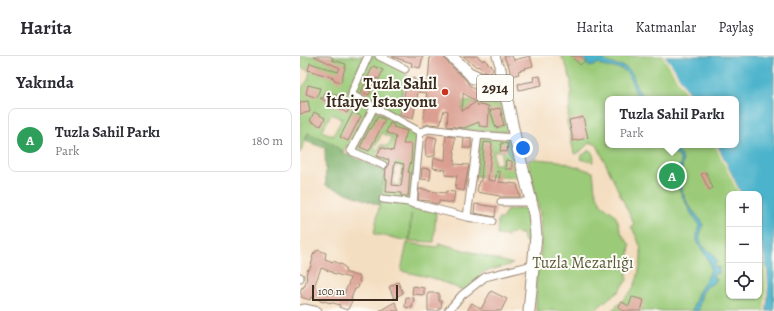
<!DOCTYPE html>
<html lang="tr">
<meta charset="utf-8">
<style>
:root{--surface:#fff;--page:#f7f7f7;--text:#2b2b33;--muted:#7c7c81;--line:#e1e1e2;--accent:#7c3aed}
body{margin:0;font-family:Alegreya,serif;background:var(--page);color:var(--text)}
.controls{position:absolute;right:12px;bottom:12px;display:grid;overflow:hidden;border-radius:8px;box-shadow:0 1px 3px #0004}
.controls button{width:36px;height:36px;display:grid;place-items:center;padding:0;border:0;border-bottom:1px solid var(--line);background:var(--surface);color:var(--text);font:20px sans-serif}
.scale{position:absolute;left:12px;bottom:10px;width:86px;box-sizing:border-box;padding-left:4px;border:2px solid #3b2a1e;border-top:0;font-size:11px;line-height:14px;white-space:nowrap;color:#3b2a1e;-webkit-text-stroke:3px #fdfcf7;paint-order:stroke}
.you{position:absolute;left:223px;top:92px;width:14px;height:14px;margin:-10px;border:3px solid #fff;border-radius:50%;background:#1a73e8;box-shadow:0 0 0 6px #1a73e833}
.badge{display:grid;place-items:center;width:26px;height:26px;border-radius:50%;background:var(--accent);color:#fff;font-size:13px;font-weight:700}
.pin{position:absolute;translate:-50% -50%;border:2px solid #fff;box-shadow:0 1px 4px #0006}
.popup{position:absolute;left:305px;top:40px;width:134px;height:52px;box-sizing:border-box;display:grid;place-content:center;border-radius:8px;background:var(--surface);filter:drop-shadow(0 1px 3px #0005);font-size:13px;white-space:nowrap;color:var(--muted)}
.popup b{font-size:15px;color:var(--text)}
.popup::after{content:'';position:absolute;left:50%;top:100%;margin-left:-8px;border:8px solid transparent;border-top-color:var(--surface)}
.list{margin:0;padding:0;list-style:none}
h2{display:flex;justify-content:space-between;align-items:center;height:52px;margin:0;padding:0 16px;font-size:17px}
h2 small{font-size:13px;font-weight:400;color:var(--muted)}
.list li{display:grid;grid-template-columns:26px 1fr auto;gap:12px;align-items:center;box-sizing:border-box;height:64px;margin:0 8px 8px;padding:0 8px;border:1px solid var(--line);border-radius:8px}
.list b{display:block;font-size:15px;white-space:nowrap}
.list p{margin:0;font-size:13px;white-space:nowrap;color:var(--muted)}
.list em{font-size:13px;font-style:normal;color:var(--muted)}
.icon{flex:none;width:22px;height:22px;fill:none;stroke:currentColor;stroke-width:2;stroke-linecap:round;stroke-linejoin:round}
.map{position:relative;flex:none;width:474px;height:255px;overflow:hidden}
header{display:flex;align-items:center;gap:24px;box-sizing:border-box;height:56px;padding:0 20px;background:var(--surface);border-bottom:1px solid var(--line)}
header strong{font-size:19px}
nav{display:flex;gap:22px;margin-inline-start:auto;font-size:14px}
main{display:flex}
aside{flex:1;background:var(--surface)}
.map>svg:first-child{display:block}
.green{fill:#9bcb79;stroke:#6b7a4c;fill-rule:evenodd}
.forest{fill:#7caf69;stroke:#5c6c44}
.water{fill:#4cb3cb;stroke:#446e74}
.pier{fill:#f4dec1}
.building{fill:#db9f92;fill-rule:evenodd}
.lines{fill:none;stroke-linecap:round;stroke-linejoin:round}
.minor-casing{stroke:#988470;stroke-width:9}
.primary-casing{stroke:#988470;stroke-width:13}
.minor{stroke:#fff;stroke-width:7}
.primary{stroke:#fff;stroke-width:11}
.poi-dot{fill:#c8321e;stroke:#fdfcf7;stroke-width:1.5}
.labels{text-anchor:middle;stroke-width:4;stroke-linejoin:round;paint-order:stroke}
.shield{fill:#fdfcf7;stroke:#75695f;stroke-width:1}
.shield-label{font-size:15px;font-weight:bold;fill:#3b2a1e}
.poi-label{font-size:16px;font-weight:bold;fill:#3b2a1e;stroke:#fdfcf7;text-anchor:end}
.park-label{font-size:16px;fill:#585a39;stroke:#fdfcf7}
</style>
<header>
<strong>Harita</strong>
<nav><a>Harita</a><a>Katmanlar</a><a>Paylaş</a></nav>
</header>
<main>
<aside>
<h2>Yakında<small></small></h2>
<ul class="list">
<li><span class="badge" style="background:#2e9e5b">A</span><div><b>Tuzla Sahil Parkı</b><p>Park</p></div><em>180 m</em></li>
</ul>
</aside>
<div class="map">
<svg width="474" height="255" viewBox="0 0 474 255">
<rect width="100%" height="100%" fill="#fdfcf7"/>
<filter id="ink" filterUnits="userSpaceOnUse"><feTurbulence type="fractalNoise" baseFrequency=".025" numOctaves="2"/><feDisplacementMap in="SourceGraphic" scale="8" xChannelSelector="R" yChannelSelector="G"/><feConvolveMatrix kernelMatrix="1 2 1 2 8 2 1 2 1" color-interpolation-filters="sRGB"/></filter>
<filter id="wash" filterUnits="userSpaceOnUse"><feTurbulence type="fractalNoise" baseFrequency=".012" numOctaves="4" result="noise"/><feDisplacementMap in="SourceGraphic" scale="16" xChannelSelector="R" yChannelSelector="G"/><feGaussianBlur stdDeviation="0.9" result="paint"/><feColorMatrix in="noise" values="0 0 0 0 0 0 0 0 0 0 0 0 0 0 0 0 0 1.4 0 .05"/><feComposite in="paint" operator="in"/></filter>
<g filter="url(#wash)">
<rect width="100%" height="100%" fill="#f4dec1"/>
<path class="green" d="M0,0H64L48,35V40L71,53L50,91L46,90L43,96L31,87L8,77L0,97V34L8,24L10,15L0,11ZM31,58L42,63L33,80L22,75Z
M72,0H75L107,17L97,60L54,37Z
M261,0H365L392,43H308V89H417L426,107L441,138H429V240H459V181L467,215L466,255H311C329,238 336,235 340,209C341,203 342,196 340,190C338,183 334,176 331,170L334,168L297,89L290,86L281,95L276,98L274,97L267,66L271,43V25L266,9Z
M163,45L203,49L209,74L207,76L161,74Z
M75,54L118,77L112,141L106,144L81,140L86,108L54,95ZM82,77L92,82L88,90L81,89L78,94L74,92ZM95,109L102,110L100,130L93,128Z
M180,80L211,83L221,122L176,120ZM194,95H202L201,108H194Z
M290,94C293,97 295,102 293,106L280,103L281,100Z
M235,103L259,105L293,116L295,134L301,148L313,157L317,163L321,177L330,189L327,215V224L318,236L309,242L294,255H236V220L241,194L240,158L228,105Z
M80,145L109,148L111,149V153L136,155L134,186L110,185L111,158L109,185L74,178Z
M228,152L231,186H225L223,178L208,177V180L197,179L198,163H202L207,154Z
M107,187L138,191L139,187L213,208L183,216L166,234H162L133,222L101,215Z"/>
<path class="forest" d="M8,77L31,87L45,98L85,114L81,140L79,149L26,129L25,92L5,85Z"/>
<path class="water" d="M281,0H300L303,1L304,4C310,10 320,7 328,13C335,18 334,29 339,36C341,39 346,41 350,43C330,43 336,27 327,17C320,8 306,15 298,7L295,10H289Z
M365,0H474V255H466L467,246L468,229L467,215L463,195L459,181V138H441L426,107L417,89H436V43H392Z
M365,89C370,89 380,96 382,101C385,109 379,118 380,126C381,135 387,147 393,155C396,159 400,163 403,167C403,173 399,177 400,183C401,191 407,193 412,198C414,200 416,203 417,206L414,208L416,212L419,211V218L415,217L413,221L417,223C414,228 408,229 405,233C400,238 400,249 398,255H392L398,237L409,219L411,213L409,205L397,185V180L399,168L391,157L378,131L377,121L381,106L379,101Z"/>
<path class="pier" d="M363,0H365L372,9L392,43H389Z
M415,89H417L426,107L441,138H439Z
M459,181L463,195L467,215L468,229L467,246L466,255H464L465,246L466,229L465,215L459,188Z"/>
<g id="blocks">
<path class="building" d="M14,0H30L33,2L32,4L46,8L41,26L34,24V22L8,14L10,7L38,16L40,12Z
M92,0H123L120,12L111,10L112,7L93,1Z
M130,0H144L146,5L164,22L168,27V28L184,40L177,49L189,50L188,54H189L188,71L179,70V66L164,72L147,70L148,55L144,54L140,69L129,68L123,70L127,37L118,36L113,63L102,60L103,59H100L108,21L114,22V24L128,26ZM163,37L176,46L162,55L163,45Z
M163,0H177L183,5L184,3L193,12V14L189,19L178,10L177,11Z
M204,0H212L214,4L230,0L233,10L225,12L226,13L218,15L219,18L211,20L208,7L207,8Z
M271,0H281L285,5L280,9Z
M73,10L83,14L79,23L76,22L69,39L61,36Z
M240,20L242,29L219,34L218,28L234,25L233,21Z
M8,29L20,32L17,42L6,38Z
M27,34L38,40L37,41L51,49L47,57L20,42H23Z
M8,45L10,56L0,58V46Z
M200,52L202,59H201L204,69L196,72L190,54Z
M14,56L25,62L21,70L10,65Z
M53,56L61,60L48,85L40,81Z
M78,60L85,64L69,95L60,91L70,72L71,73Z
M283,61L288,82L273,85L269,64Z
M90,67L94,69L93,71L107,75L103,88H112L111,105L108,116H110L108,140H101V137L86,136L87,123H85L86,112L88,111L89,104L77,100L81,91L93,95L96,81L86,76ZM95,106L104,108L101,130L92,129L94,112Z
M128,80L137,82L135,91V100L126,101L125,90Z
M146,80L155,81L154,96H155L154,108L169,109L164,135L155,133L157,120L145,119L146,114L133,112L134,102L145,104L146,89L145,88Z
M164,82L171,83V92H163Z
M184,86L192,87L188,124L195,125L197,115L200,116L199,126L217,128L220,141H200V140L177,136L179,125H181Z
M201,87L208,88L207,96L200,95Z
M206,104L212,105V113H205Z
M122,112L131,113L130,124L121,123Z
M406,116L413,132L409,134L401,118Z
M119,133L128,134V135L146,137V135L155,136L153,147L139,145V148L133,147L130,146V145L118,144Z
M175,148L196,151L195,161L174,157Z
M18,194L26,197L25,203L33,206V205L43,209V210L46,212L45,216L60,221L59,225H60L58,232H57L56,233H55L51,242L52,243L51,245H52L48,253H47V254L39,251L40,249L30,246V247L24,245V246L20,245V244L11,241L10,244L1,241L2,239L0,237L2,231L3,232L4,230H5L7,221H6L7,220L6,219L8,213L9,214L10,212L13,203L12,202L14,197H15L16,195H17ZM21,212L32,216V217L50,222L48,229L43,240L26,234L25,235L14,231Z
M98,226L103,237L94,242L89,231Z
M113,230L124,232V239L112,238Z
M191,235L207,243L201,255H167L172,247L181,253Z
M128,237H139V245H142L141,252H139V255H128Z
M106,241L114,242L112,252L105,251Z
M332,241L344,244L341,255H324L318,251L322,246L329,250Z
M95,246L99,255H79Z"/>
</g>
</g>
<g filter="url(#ink)">
<use href="#blocks" fill-opacity="0" stroke="#988470" stroke-width="1"/>
<g class="lines">
<g class="minor-casing">
<path id="minor" d="M68,0L53,34L52,39L120,76L129,73L178,79L215,82
M79,0L105,13
M196,0L200,13
M74,51L51,95L83,109
M83,143L108,146L167,161L192,165
M201,146H231
M113,148L120,76
M167,161L178,79
M0,221V222
M0,253L5,252L18,255
M148,255L162,239L185,221L233,209"/>
</g>
<g class="primary-casing">
<path id="primary" d="M151,0L169,17L173,22
M169,17L182,23L200,35L207,44L215,82L234,157L236,180L229,255
M188,32C200,31 202,23 200,13"/>
</g>
<use href="#minor" class="minor"/>
<use href="#primary" class="primary"/>
</g>
</g>
<circle class="poi-dot" cx="145" cy="36" r="4"/>
<g class="labels">
<rect class="shield" x="177" y="19" width="36" height="26" rx="3"/>
<g class="shield-label">
<text x="195" y="37">2914</text>
</g>
<g class="poi-label">
<text x="137" y="33">Tuzla Sahil<tspan x="137" dy="18">İtfaiye İstasyonu</tspan></text>
</g>
<g class="park-label">
<text x="283" y="212">Tuzla Mezarlığı</text>
</g>
</g>
</svg>
<div class="controls">
<button>+</button>
<button>−</button>
<button><svg class="icon" aria-label="locate" viewBox="0 0 24 24"><circle cx="12" cy="12" r="6"/><path d="M12 2v4M12 18v4M2 12h4M18 12h4"/></svg></button>
</div>
<div class="scale">100 m</div>
<div class="you"></div>
<div class="pin badge" style="left:372px;top:120px;background:#2e9e5b">A</div>
<div class="popup"><b>Tuzla Sahil Parkı</b>Park</div>
</div>
</main>
